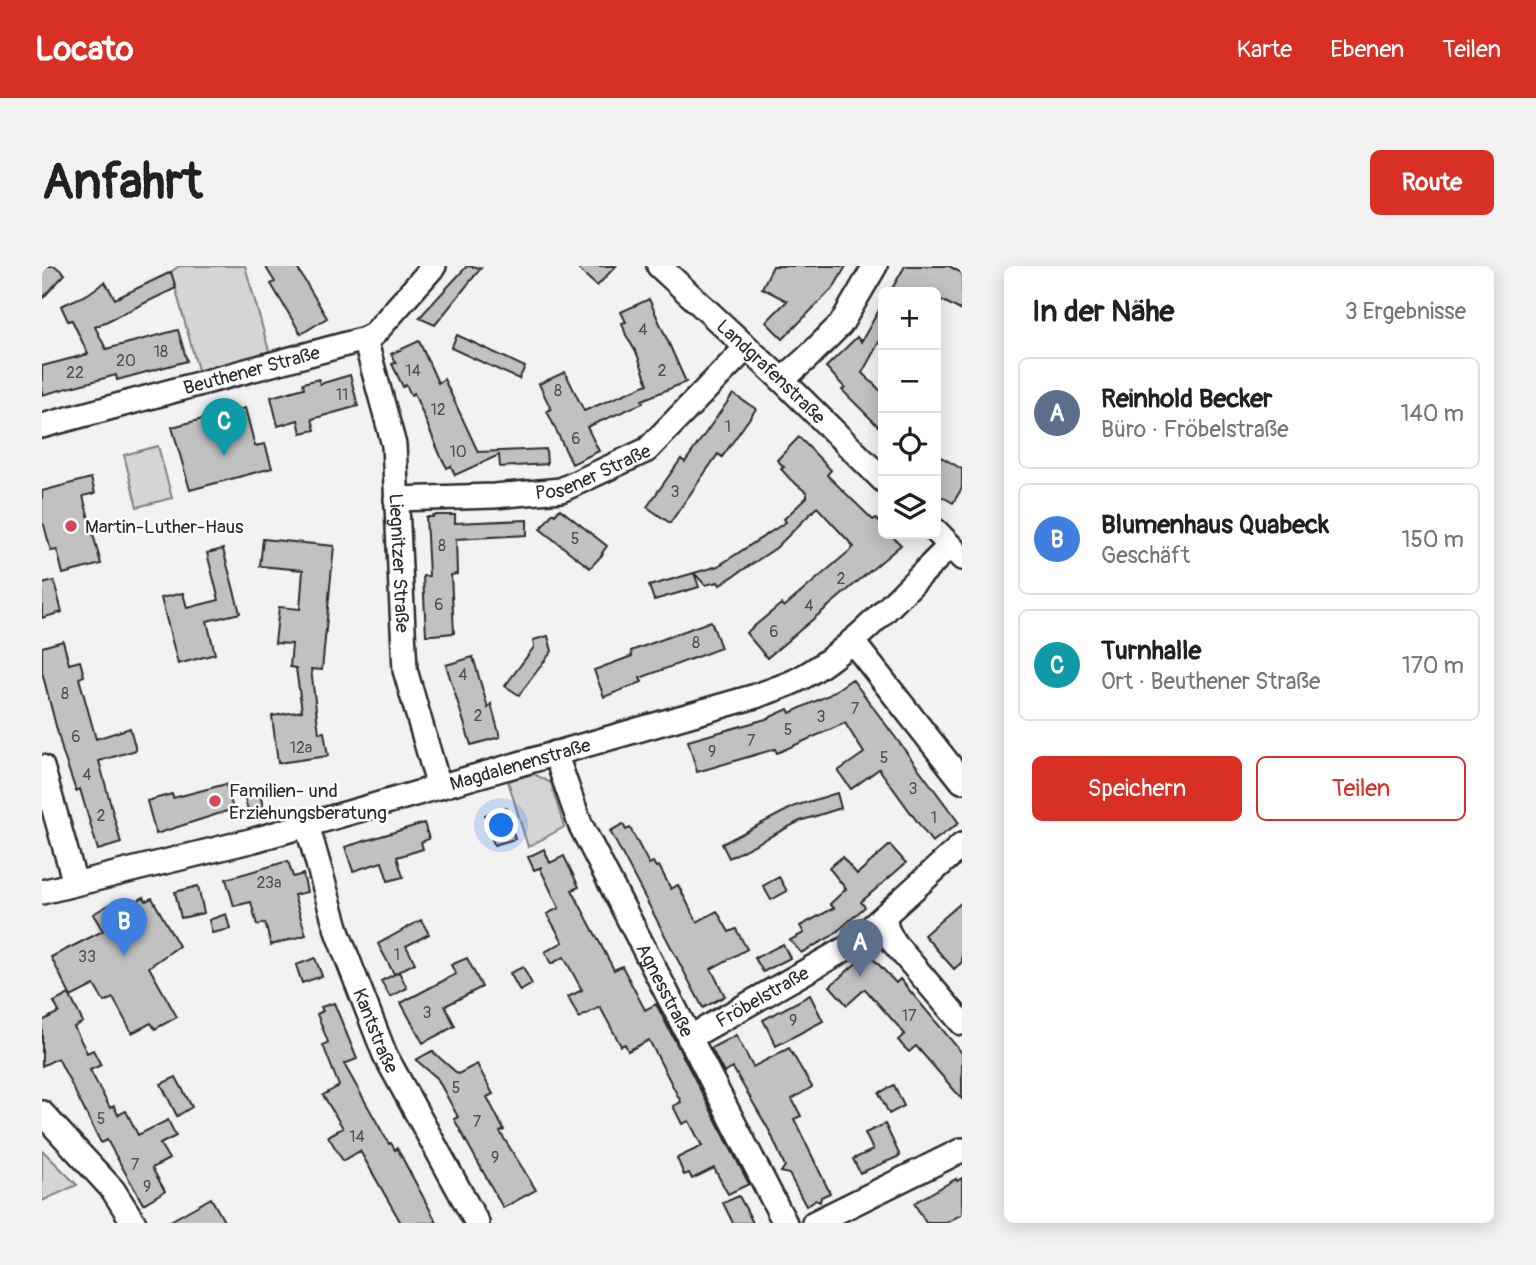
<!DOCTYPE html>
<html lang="de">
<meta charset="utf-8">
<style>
:root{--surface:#fff;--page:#f2f2f2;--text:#202124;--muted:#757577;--line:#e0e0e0;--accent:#d93025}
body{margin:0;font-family:Pangolin,sans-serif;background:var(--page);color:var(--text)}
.controls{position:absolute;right:21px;top:21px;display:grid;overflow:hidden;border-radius:10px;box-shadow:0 4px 18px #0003}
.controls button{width:63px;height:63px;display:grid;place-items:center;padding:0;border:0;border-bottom:2px solid var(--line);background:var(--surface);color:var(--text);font:35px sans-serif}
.you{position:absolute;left:460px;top:560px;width:24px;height:24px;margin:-18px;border:5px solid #fff;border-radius:50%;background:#1a73e8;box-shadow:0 0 0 10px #1a73e833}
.badge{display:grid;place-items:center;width:46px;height:46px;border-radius:50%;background:var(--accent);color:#fff;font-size:23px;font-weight:700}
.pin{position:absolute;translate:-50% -58px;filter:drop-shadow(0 2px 4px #0008)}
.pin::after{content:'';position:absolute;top:37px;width:24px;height:21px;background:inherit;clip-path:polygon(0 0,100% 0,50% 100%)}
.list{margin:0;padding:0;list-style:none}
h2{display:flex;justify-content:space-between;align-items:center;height:91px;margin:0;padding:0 28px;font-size:30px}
h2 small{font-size:23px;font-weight:400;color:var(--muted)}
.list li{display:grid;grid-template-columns:46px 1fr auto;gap:21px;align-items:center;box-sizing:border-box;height:112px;margin:0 14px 14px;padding:0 14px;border:2px solid var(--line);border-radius:10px}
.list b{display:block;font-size:26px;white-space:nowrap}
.list p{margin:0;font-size:23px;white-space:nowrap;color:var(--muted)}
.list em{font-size:23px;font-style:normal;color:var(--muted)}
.actions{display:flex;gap:14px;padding:21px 28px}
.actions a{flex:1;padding:16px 0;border:2px solid var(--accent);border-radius:10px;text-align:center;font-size:24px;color:var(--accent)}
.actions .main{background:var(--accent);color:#fff}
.icon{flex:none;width:38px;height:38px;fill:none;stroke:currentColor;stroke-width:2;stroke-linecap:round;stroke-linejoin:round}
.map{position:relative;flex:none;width:920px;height:957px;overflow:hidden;border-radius:10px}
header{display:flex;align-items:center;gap:42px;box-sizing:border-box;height:98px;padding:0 35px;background:var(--accent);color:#fff}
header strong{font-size:33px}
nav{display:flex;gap:38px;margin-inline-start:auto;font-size:24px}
.intro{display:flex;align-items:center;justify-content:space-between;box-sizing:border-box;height:168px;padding:0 42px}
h1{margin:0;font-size:49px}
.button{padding:18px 32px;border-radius:10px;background:var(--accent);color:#fff;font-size:24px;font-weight:700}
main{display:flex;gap:42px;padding:0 42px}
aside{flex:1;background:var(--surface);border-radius:10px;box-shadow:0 4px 18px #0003}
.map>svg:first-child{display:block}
.green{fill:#d5d5d5;stroke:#808080;stroke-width:2}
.building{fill:#c1c1c1;stroke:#2b2b2b;stroke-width:2}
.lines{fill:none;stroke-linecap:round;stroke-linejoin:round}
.minor-casing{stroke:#2b2b2b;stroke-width:28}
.minor{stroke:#fff;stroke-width:23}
.poi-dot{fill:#d1495b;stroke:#fff;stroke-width:2.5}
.labels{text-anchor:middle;stroke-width:5;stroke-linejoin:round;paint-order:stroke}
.number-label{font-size:16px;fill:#505050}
.street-label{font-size:19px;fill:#2b2b2b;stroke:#fff}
.poi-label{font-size:19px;fill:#2b2b2b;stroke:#fff;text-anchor:start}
</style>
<header>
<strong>Locato</strong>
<nav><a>Karte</a><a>Ebenen</a><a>Teilen</a></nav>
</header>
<div class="intro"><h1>Anfahrt</h1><a class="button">Route</a></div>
<main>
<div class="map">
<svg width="920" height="957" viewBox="0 0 920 957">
<rect width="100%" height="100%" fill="#f2f2f2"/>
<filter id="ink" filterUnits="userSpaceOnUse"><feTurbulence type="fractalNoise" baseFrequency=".0143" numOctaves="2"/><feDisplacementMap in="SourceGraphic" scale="14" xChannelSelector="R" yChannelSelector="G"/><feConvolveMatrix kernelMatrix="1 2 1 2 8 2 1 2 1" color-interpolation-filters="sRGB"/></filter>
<g filter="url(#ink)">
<path class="green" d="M137,0H203L228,88L157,108L129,6Z
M116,180L130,232L95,241L82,189Z
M492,508L509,517L522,561L486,581L466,515Z
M0,884L35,919L0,935Z"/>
<path class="building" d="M0,0H13L23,8L0,33Z
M223,0H254L285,52L259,68L229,18L233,16Z
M425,0L439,2L393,59L377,52Z
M533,0H574L555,20Z
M731,0H804L792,21L741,73L724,56L745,35L720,22Z
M863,0H907L920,7V45L894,31V26H848Z
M129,6L134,22L53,61L64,83L136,64L145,95L75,114L74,109L0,129V100L46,88L30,54L26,55L19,40L46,28L63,16L73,33Z
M607,33L644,116L600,134L601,137L545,161L557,185L530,198L505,145L509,143L497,118L523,106L542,145L606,118L595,88L584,69L580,57L584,56L579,46Z
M841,37V69L820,107L841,127V165L800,124L803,122L784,101L815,71L819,76Z
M415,69L483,101L477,113L409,82Z
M377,75L396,117L402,113L436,186L504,183L505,198L458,201L457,189L413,209L409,200L405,202L399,191L372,127L369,129L364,119L361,121L350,98L354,97L349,88Z
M308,109L316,140L270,153L273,164L259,167L256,154L236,160L229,131L262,122L261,117L277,113L278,118Z
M691,128L714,143L680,191L676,188L628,257L605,241L639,193L643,196Z
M203,142L213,180L223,178L230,202L148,224L130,161Z
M757,171L789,204L785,209L831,254L834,252L841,260V268H848L859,279L725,392L704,367L739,338L742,341L812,281L775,241L734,282L678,319L676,316L663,319L652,307L676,300L744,256L742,253L765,231V227L748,213L739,203L742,201L735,194Z
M899,191L920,203V222L911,237L894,227V201Z
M49,212L53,227L41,230L59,298L21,308L15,284L9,285L2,259L0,257V225Z
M518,243L565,280L560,287L561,288L548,302L498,263L511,247L513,249Z
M391,249H413V257L485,254V269L414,273L415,308L409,309L412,367L390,369H384L381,310H387L384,251H391Z
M221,273L292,280L280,404L269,403L277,467L282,466L286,490L236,497L230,450L260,445L254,402L248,401L250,378L233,377L237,341L258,343L261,304L218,300Z
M181,283L198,347L165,355L173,388L136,398L119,332L141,327L145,342L177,334L165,287Z
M652,307L657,321L612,334L607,320Z
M12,315L20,346L0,352V318Z
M669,355L679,382L598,412L600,416L562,431L552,404L590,390L589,385Z
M506,370L510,385L477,429L463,420L492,381L491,374Z
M21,375L27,398L38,395L42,410L37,412L54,473L88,462L94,484L57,495L79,577L56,584L38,523L34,525L21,487L0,406V381Z
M431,391L446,442L449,438L458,471L429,479L404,399Z
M810,413L917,557L890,576L837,503L809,523L796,505L822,487L803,457L735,487L733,483L655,506L646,475L724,453L746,443L748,447L787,429Z
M184,518L191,543L114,568L105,535L130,528L131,532Z
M217,525L221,540L206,545L202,529Z
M795,527L799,542L758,555L687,592L680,578L753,540Z
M464,542L473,573L452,579L443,549Z
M382,557L387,573L379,576L381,583L355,591L361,611L346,615L340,596L311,605L303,581Z
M581,558L584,564L588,562L607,598L611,596L614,601L617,600L629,623L636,619L655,656L675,645L687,666L694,663L705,683L669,703L683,730L661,742L568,565Z
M848,579L864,597L819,636L823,641L790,670L759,687L748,674L762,667L758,660L792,642L788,638L804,623L787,602L800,591L815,608Z
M502,583L508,597L522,590L537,621L530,624L572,704L580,700L603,744L614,738L707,918L686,928L672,902L650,913L647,907L642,909L635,892L660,880L647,855L640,858L631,840L639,836L607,774L586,785L583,778L579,780L558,741L537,752L526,731L540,724L522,691L509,698L503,686L521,676L505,648L517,642L498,602L500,601L492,604L486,591Z
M246,595L251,611L261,608L265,626L252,629L264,669L229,679L223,657L215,659L209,636L192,640L184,613Z
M737,611L745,625L729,634L721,620Z
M156,620L162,647L139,652L133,626Z
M102,631L104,635L110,632L137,680L107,701L135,751L113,763L109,757L90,767L71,732L62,736L52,719L29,731L9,691L61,665L51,648L72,636L77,645Z
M920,636V696L912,703L882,669Z
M184,648L188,663L170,667L167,654Z
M379,654L387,668L364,680L373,697L352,708L336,678Z
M741,678L748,692L721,706L713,692Z
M826,687L854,717L858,713L920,787V833L874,780L867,786L861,780L856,774L863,768L823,723L805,739L788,720Z
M273,692L280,710L260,717L254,699Z
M425,692L440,721L403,740L413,760L381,777L359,737L414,708L409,699Z
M481,701L490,718L478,725L468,707Z
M357,706L365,722L348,731L339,715Z
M27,728L41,756L32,761L45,787L51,784L59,799L48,804L68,842L72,840L76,849L84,845L96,869L126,854L134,870L118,878L127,893L110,902L123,925L101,938L65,874L59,877L16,792L0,800V755L17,746L12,736Z
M768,729L781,755L734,780L721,754Z
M292,737L315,793L302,798L347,878L349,877L353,884L355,882L395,957H359L318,885L301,895L286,870L301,862L281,829L297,820L281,779L286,776L275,748L281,745L279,741Z
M694,769L711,801L747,782L770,821L750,833L759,850L752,853L788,927L779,931L778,936L773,934L764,940L747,908L739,906L743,900L728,866L691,802L682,807L669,782Z
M390,785L416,808L435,798L451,828L445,831L462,864L458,866L494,924L461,942L412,853L416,851L395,812L374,794Z
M134,811L150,841L135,850L119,818Z
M852,819L862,840L847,848L837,827Z
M843,858L858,890L818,907L811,893L831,884L823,867Z
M920,912V948L904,957H884L872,937L914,913L915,915Z
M697,930L704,943L711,957H691L681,937Z
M169,932L183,957H125Z"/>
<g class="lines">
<g class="minor-casing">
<g id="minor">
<path id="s1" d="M617,0L740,114L841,214"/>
<path id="s2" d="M323,73L352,179L363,404L397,521"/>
<path d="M740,114L765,92L799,58L833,0"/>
<path id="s3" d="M0,160L323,73L332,68L392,0"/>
<path id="s4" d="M354,233L452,230L519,224L605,184L705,81"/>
<path d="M894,265L920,292"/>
<path d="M810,375L920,515"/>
<path id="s5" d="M513,487L538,558L743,957"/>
<path d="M0,501L33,617"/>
<path id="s6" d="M265,559L296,668L343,789L435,957"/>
<path id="s7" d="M0,626L212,574L714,430C729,424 745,420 759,412C811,384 865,321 908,280"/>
<path d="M842,651L845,664L852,677L920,757"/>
<path id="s8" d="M647,772L810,679L920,579"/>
<path d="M0,847L71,924L92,957"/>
<path d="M772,957L920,884"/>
</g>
</g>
<use href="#minor" class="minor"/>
</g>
</g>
<g class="poi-dot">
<circle cx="29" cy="260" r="7"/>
<circle cx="173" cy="535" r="7"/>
</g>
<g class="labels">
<g class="number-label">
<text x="601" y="69">4</text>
<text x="119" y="91">18</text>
<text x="84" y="100">20</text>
<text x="371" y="110">14</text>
<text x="620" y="110">2</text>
<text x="33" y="112">22</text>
<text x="516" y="130">8</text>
<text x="300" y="134">11</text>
<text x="396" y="149">12</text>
<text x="686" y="166">1</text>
<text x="534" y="178">6</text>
<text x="416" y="191">10</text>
<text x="633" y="231">3</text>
<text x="533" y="278">5</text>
<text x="400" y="285">8</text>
<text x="799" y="318">2</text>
<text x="397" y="344">6</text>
<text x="767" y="345">4</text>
<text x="732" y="371">6</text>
<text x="654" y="382">8</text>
<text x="421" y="414">4</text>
<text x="23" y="433">8</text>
<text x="813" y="448">7</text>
<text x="436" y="455">2</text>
<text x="779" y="456">3</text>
<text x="746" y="469">5</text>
<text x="34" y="476">6</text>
<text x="709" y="480">7</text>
<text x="259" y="487">12a</text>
<text x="670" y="491">9</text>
<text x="842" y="497">5</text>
<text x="45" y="514">4</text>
<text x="871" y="528">3</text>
<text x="59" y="555">2</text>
<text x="892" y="557">1</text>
<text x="227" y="622">23a</text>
<text x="355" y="694">1</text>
<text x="45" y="696">33</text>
<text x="385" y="752">3</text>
<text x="867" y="755">17</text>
<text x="751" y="760">9</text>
<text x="414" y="827">5</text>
<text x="59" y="858">5</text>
<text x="435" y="861">7</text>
<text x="315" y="876">14</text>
<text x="453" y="897">9</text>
<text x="93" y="904">7</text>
<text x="105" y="926">9</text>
</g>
<g class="street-label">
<text dy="7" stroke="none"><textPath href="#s3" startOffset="217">Beuthener Straße</textPath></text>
<text dy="7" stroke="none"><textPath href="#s1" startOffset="154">Landgrafenstraße</textPath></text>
<text dy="7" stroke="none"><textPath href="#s4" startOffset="201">Posener Straße</textPath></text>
<text dy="7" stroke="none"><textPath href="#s2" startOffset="228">Liegnitzer Straße</textPath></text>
<text dy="7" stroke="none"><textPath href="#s7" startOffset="495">Magdalenenstraße</textPath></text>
<text dy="7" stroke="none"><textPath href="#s5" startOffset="262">Agnesstraße</textPath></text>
<text dy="7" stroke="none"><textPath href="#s8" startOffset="84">Fröbelstraße</textPath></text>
<text dy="7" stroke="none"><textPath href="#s6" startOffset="217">Kantstraße</textPath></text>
</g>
<g class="poi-label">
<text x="43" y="267">Martin-Luther-Haus</text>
<text x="187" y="531">Familien- und<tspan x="187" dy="22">Erziehungsberatung</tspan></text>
</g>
</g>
</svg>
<div class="controls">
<button>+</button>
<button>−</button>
<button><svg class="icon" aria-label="locate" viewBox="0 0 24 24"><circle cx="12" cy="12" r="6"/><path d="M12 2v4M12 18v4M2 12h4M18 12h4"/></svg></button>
<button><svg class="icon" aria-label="layers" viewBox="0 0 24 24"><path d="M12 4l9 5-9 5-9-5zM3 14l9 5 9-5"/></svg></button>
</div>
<div class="you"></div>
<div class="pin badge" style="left:818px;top:711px;background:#5c6f8a">A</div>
<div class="pin badge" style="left:82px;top:690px;background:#3f7fe0">B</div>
<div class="pin badge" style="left:182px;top:190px;background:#0f9aa8">C</div>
</div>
<aside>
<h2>In der Nähe<small>3 Ergebnisse</small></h2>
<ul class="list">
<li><span class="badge" style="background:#5c6f8a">A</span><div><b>Reinhold Becker</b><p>Büro · Fröbelstraße</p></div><em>140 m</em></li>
<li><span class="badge" style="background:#3f7fe0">B</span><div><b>Blumenhaus Quabeck</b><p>Geschäft</p></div><em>150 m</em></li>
<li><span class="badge" style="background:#0f9aa8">C</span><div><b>Turnhalle</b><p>Ort · Beuthener Straße</p></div><em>170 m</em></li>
</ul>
<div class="actions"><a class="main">Speichern</a><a>Teilen</a></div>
</aside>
</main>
